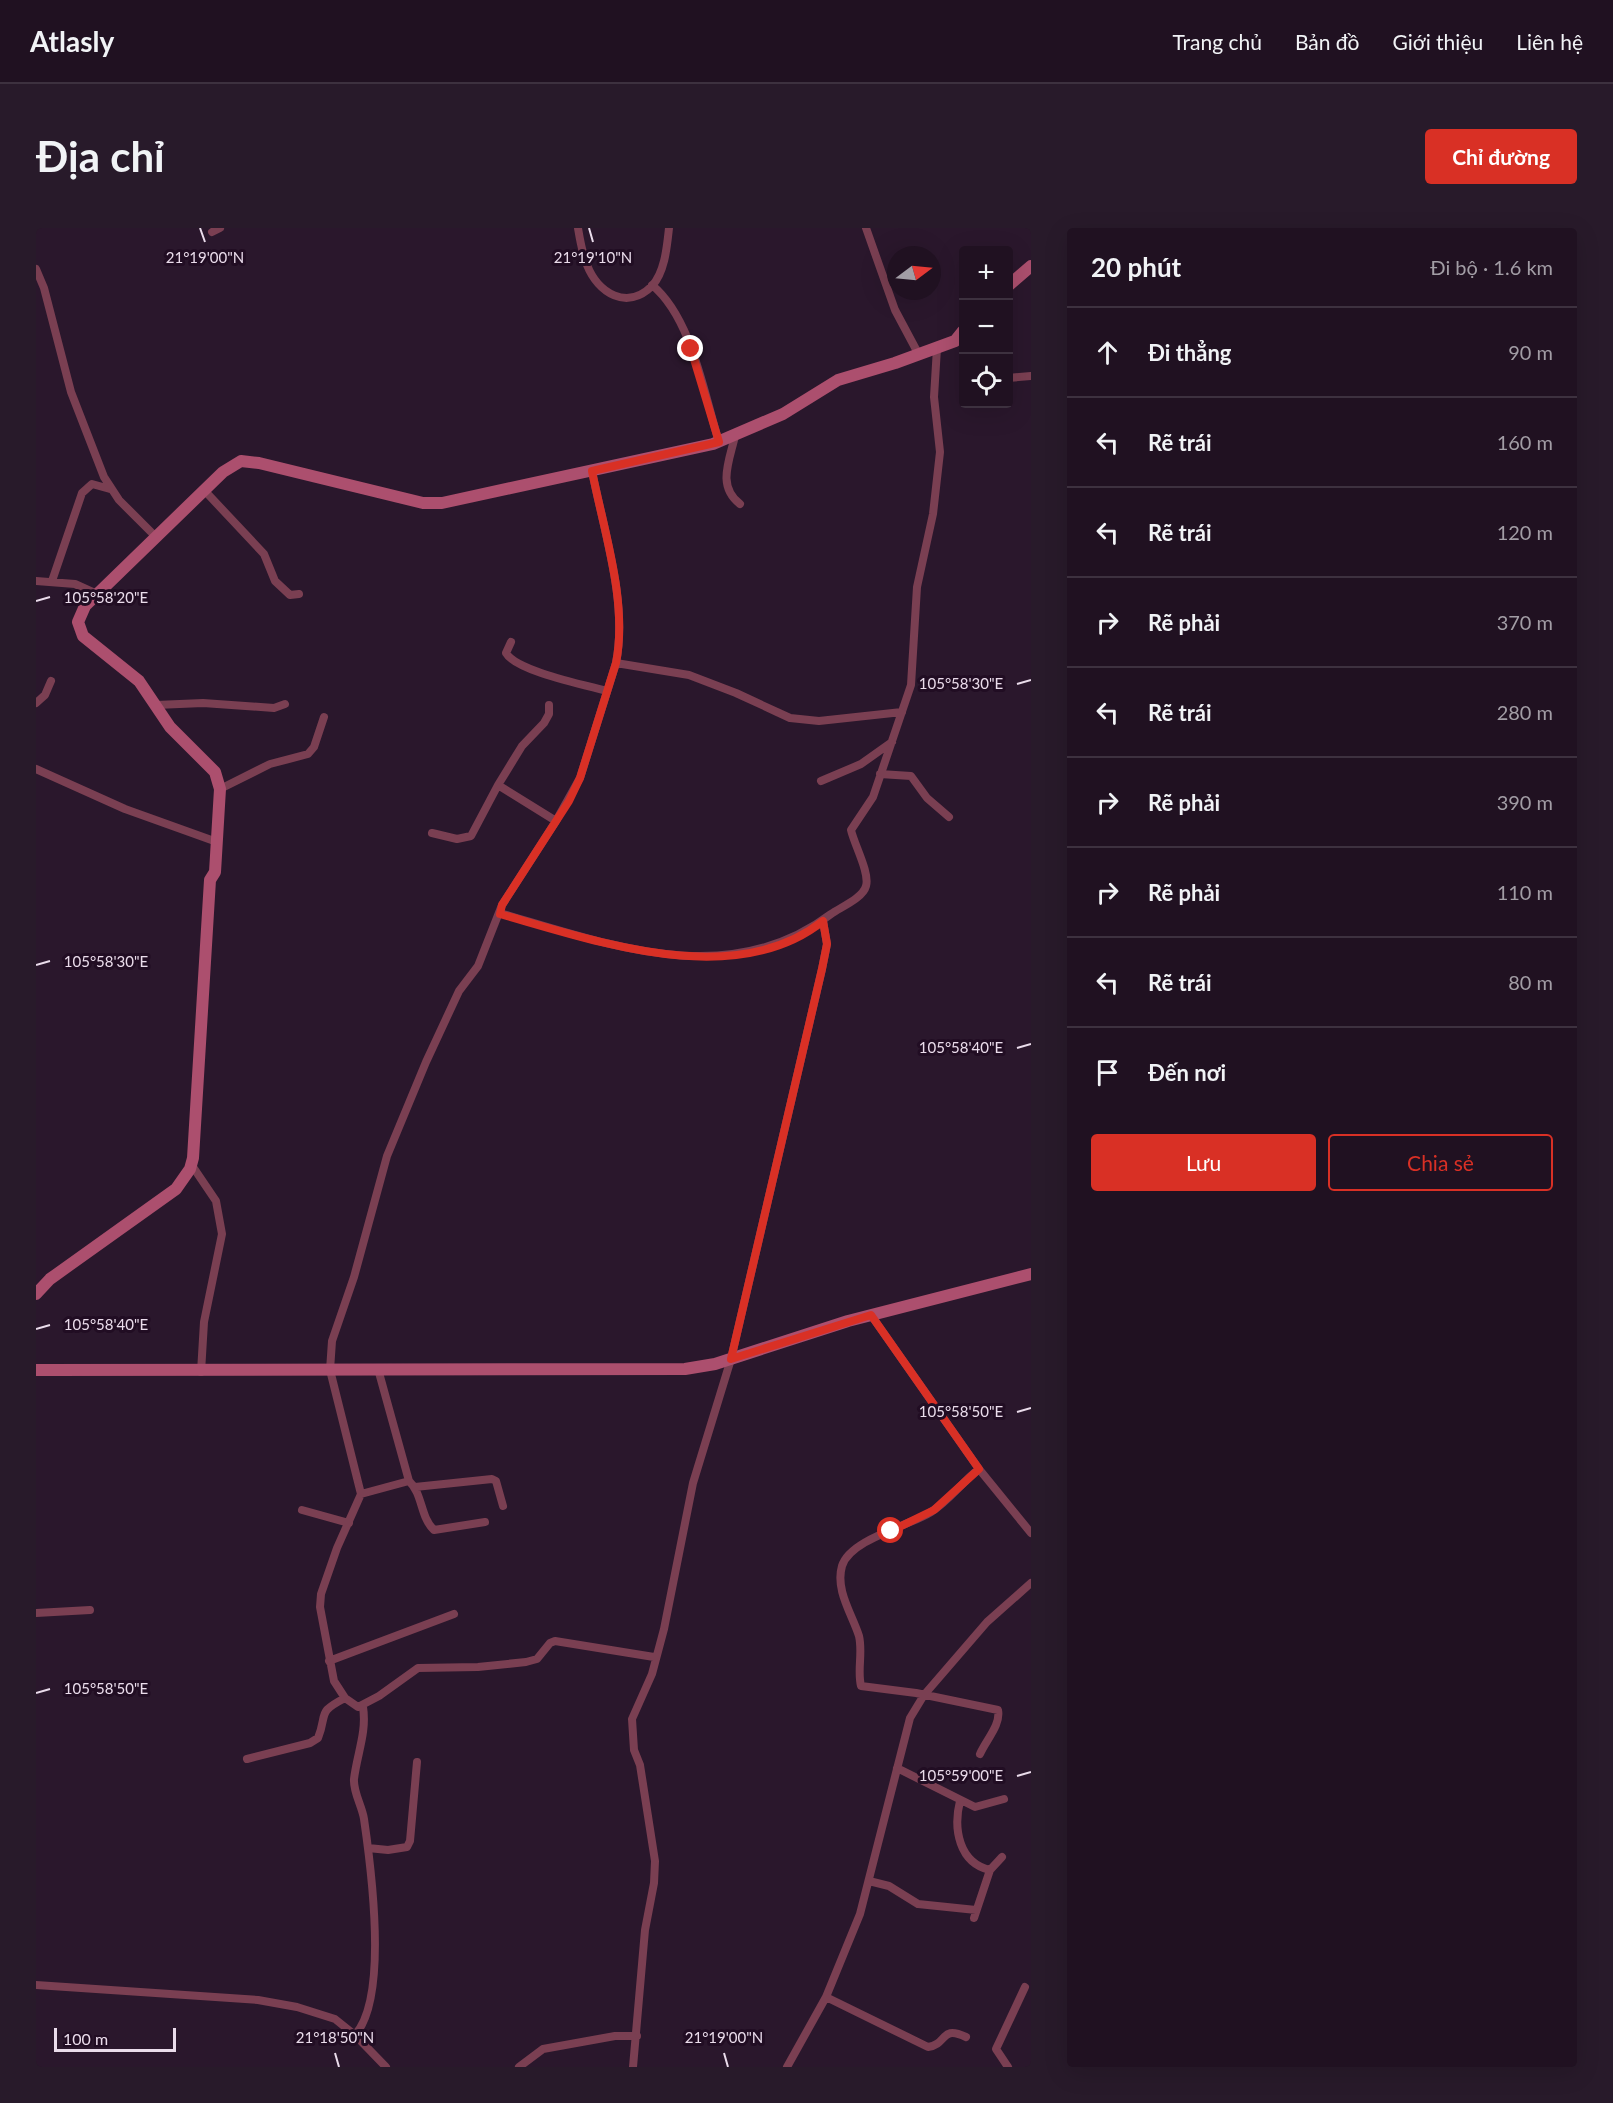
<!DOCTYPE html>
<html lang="vi">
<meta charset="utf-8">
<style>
:root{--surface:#201121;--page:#281a2a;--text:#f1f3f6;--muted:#a29da5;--line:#3d313f;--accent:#d93025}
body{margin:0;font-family:Lato,sans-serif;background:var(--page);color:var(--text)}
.controls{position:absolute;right:18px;top:18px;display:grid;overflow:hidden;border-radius:6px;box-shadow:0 6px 24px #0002}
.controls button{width:54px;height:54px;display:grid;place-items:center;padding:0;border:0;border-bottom:2px solid var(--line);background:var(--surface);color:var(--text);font:30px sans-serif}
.compass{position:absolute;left:851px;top:18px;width:54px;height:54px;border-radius:50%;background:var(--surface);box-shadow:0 6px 24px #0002;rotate:74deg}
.scale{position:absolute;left:18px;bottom:15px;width:122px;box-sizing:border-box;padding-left:6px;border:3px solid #eadceb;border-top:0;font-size:16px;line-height:21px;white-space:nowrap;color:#eadceb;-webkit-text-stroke:4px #210d23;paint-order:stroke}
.stop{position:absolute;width:18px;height:18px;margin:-14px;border:4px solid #d93025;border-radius:50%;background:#fff}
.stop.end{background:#d93025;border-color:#fff;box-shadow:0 2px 6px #0008}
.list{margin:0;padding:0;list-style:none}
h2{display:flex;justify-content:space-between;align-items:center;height:78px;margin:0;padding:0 24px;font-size:26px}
h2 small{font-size:20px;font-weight:400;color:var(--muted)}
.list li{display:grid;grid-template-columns:39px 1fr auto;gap:18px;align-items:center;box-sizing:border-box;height:90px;padding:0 24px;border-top:2px solid var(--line)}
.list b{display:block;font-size:22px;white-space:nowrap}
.list em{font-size:20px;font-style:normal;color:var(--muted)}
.actions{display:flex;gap:12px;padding:18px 24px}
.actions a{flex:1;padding:14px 0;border:2px solid var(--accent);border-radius:6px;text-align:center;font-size:21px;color:var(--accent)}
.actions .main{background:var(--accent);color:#fff}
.icon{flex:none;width:33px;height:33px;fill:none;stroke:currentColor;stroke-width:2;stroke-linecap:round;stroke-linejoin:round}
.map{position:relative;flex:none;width:995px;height:1839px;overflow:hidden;border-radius:6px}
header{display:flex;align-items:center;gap:36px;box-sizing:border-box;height:84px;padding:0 30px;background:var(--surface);border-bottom:2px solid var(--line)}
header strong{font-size:28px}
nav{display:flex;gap:33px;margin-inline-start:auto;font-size:21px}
.intro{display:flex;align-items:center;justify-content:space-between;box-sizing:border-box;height:144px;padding:0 36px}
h1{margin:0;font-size:42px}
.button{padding:15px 27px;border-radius:6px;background:var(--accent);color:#fff;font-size:21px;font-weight:700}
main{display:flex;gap:36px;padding:0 36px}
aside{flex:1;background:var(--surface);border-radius:6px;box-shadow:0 6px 24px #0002}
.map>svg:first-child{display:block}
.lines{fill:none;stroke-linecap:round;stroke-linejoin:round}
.street{stroke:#7a3f52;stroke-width:8}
.secondary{stroke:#ac4f6e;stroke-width:12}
.route{stroke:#d93025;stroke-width:8}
.ticks{fill:none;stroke:#eadceb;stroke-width:2}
.ticks-label{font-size:15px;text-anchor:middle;fill:#eadceb;stroke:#210d23;stroke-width:6;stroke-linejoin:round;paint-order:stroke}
</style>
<header>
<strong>Atlasly</strong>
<nav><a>Trang chủ</a><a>Bản đồ</a><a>Giới thiệu</a><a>Liên hệ</a></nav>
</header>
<div class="intro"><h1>Địa chỉ</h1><a class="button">Chỉ đường</a></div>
<main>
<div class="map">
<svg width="995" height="1839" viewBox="0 0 995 1839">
<rect width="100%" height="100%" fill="#2a172c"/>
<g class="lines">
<path class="street" d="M542,0C544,12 546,25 551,37C562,65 591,83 616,58C629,44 631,18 633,0
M830,0L859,82L883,127
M176,4L184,0
M0,41L8,60L35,164L68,249L83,272L119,308
M616,57C656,90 668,166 683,214
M972,150L995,148
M699,208C693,234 681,258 704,276
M556,243C568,304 592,375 580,435L544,550L520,593L466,677L442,738L423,763L390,834L351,928L318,1049L296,1113L294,1142L325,1266L301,1320L285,1366L284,1379L298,1453L309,1470L322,1479L343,1468L382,1440L442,1439L490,1434L501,1431L514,1415L519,1413L618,1429
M168,262L228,326L239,353L254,367L263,366
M0,353L39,356L61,366
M16,353L46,265L56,256L74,261
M475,414L470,425C480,443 549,457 571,463
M580,435L653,447L700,465L754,490L783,493L866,484
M0,475L9,467L15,453
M120,477L167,475L238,480L249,476
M0,541L89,581L181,614
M844,546L875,548L891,570L913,589
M785,553L825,536L856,514
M462,557L486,518L508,495L513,486V477
M184,561L234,536L272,526L278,519L288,489
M396,605L421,611L435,608L462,557L520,593
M464,685C575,717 693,763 795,686C805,679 827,670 830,658C834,645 818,616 815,602L837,569L875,457L881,359L897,286L904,224L898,169L901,120
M155,936L180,973L186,1006L168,1094L165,1144
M835,1087L943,1241L995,1305
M342,1141L373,1253
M943,1241C926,1254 913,1273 895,1284C873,1298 814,1311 806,1338C799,1362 816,1386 823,1408C827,1425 821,1442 825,1458L880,1465L962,1482C965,1497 950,1512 944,1526
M379,1259L456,1251L460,1253L467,1278
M325,1266L373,1253C387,1266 384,1289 398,1302L449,1294
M266,1282L313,1295
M0,1385L54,1382
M293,1433L418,1386
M211,1531L274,1515L282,1510C292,1485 280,1485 309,1470
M861,1540L939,1579L968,1571
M924,1573C917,1601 923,1635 954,1642
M332,1620L352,1622L371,1619L374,1613L381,1534
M833,1653L853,1658L882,1676L940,1682
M938,1690L954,1642L966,1629
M0,1757L222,1772L261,1779L299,1791L319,1807L350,1839
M790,1769L892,1819C912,1816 904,1797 930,1809
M319,1807C353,1769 335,1639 328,1591C326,1578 317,1564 318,1551C321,1526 331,1504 327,1479
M483,1839L507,1821L579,1808H601
M597,1839L609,1702L618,1655L619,1633L604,1537L598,1522L596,1491L616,1446L628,1401L657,1255L695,1131L786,741L791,716L787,693
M751,1839L790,1769L824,1686L874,1490L888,1467L951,1394L995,1355
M972,1839L960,1821L989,1759"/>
<path class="secondary" d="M972,58L995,38
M0,1066L14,1051L140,961L154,941L157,930L174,652L179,644L184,561L179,544L134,499L103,453L47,408L42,394L49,378L187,244L205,233L223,235L387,275H406L677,216L747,186L802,152L859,135L919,113L927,103
M0,1142C216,1143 432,1142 649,1141L679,1136L812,1093L995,1046"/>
</g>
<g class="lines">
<path class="route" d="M655,121L683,214L556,243C568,304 592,374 580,435L544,550L533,573L466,677L464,686C560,713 699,763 787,693L791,716L786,741L695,1131L835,1087L943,1241L898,1282L855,1303"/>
</g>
<path class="ticks" d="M164,0L169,14M553,0L557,14M0,373L14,369M981,456L995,452M0,737L14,733M981,820L995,816M0,1101L14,1097M981,1184L995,1180M0,1465L14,1461M981,1548L995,1544M299,1825L303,1839M688,1825L692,1839"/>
<g class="ticks-label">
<text x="169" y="35">21°19'00"N</text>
<text x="557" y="35">21°19'10"N</text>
<text x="70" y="375">105°58'20"E</text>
<text x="925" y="461">105°58'30"E</text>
<text x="70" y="739">105°58'30"E</text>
<text x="925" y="825">105°58'40"E</text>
<text x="70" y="1102">105°58'40"E</text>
<text x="925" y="1189">105°58'50"E</text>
<text x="70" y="1466">105°58'50"E</text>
<text x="925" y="1553">105°59'00"E</text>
<text x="299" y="1815">21°18'50"N</text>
<text x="688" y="1815">21°19'00"N</text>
</g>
</svg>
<div class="controls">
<button>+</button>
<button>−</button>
<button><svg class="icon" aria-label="locate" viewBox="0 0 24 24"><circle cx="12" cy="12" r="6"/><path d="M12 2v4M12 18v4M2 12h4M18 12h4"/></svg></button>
</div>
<svg class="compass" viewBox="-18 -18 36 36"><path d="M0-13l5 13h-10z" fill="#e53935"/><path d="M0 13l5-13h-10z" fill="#a29da5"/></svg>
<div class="scale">100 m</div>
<div class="stop" style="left:855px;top:1303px"></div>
<div class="stop end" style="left:655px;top:121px"></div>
</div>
<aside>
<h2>20 phút<small>Đi bộ · 1.6 km</small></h2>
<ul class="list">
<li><svg class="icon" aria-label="ahead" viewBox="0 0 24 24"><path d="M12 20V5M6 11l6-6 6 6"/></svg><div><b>Đi thẳng</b></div><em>90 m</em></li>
<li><svg class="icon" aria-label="left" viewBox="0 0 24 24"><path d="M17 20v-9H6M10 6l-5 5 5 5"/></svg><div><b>Rẽ trái</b></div><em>160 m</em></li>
<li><svg class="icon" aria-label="left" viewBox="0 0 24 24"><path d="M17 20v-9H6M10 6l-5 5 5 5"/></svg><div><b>Rẽ trái</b></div><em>120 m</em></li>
<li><svg class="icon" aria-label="right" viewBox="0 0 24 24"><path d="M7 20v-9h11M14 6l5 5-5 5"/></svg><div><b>Rẽ phải</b></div><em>370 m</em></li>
<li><svg class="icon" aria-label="left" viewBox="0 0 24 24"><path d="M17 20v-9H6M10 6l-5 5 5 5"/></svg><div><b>Rẽ trái</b></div><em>280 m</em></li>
<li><svg class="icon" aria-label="right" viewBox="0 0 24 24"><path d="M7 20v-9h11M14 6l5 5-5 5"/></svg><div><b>Rẽ phải</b></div><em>390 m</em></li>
<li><svg class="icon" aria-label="right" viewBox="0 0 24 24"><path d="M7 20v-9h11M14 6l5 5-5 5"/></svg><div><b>Rẽ phải</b></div><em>110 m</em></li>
<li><svg class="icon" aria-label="left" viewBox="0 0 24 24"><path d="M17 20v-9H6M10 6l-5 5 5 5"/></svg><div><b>Rẽ trái</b></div><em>80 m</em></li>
<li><svg class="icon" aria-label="arrive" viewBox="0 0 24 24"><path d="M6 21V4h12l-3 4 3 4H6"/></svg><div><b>Đến nơi</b></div></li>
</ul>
<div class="actions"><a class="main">Lưu</a><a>Chia sẻ</a></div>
</aside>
</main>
